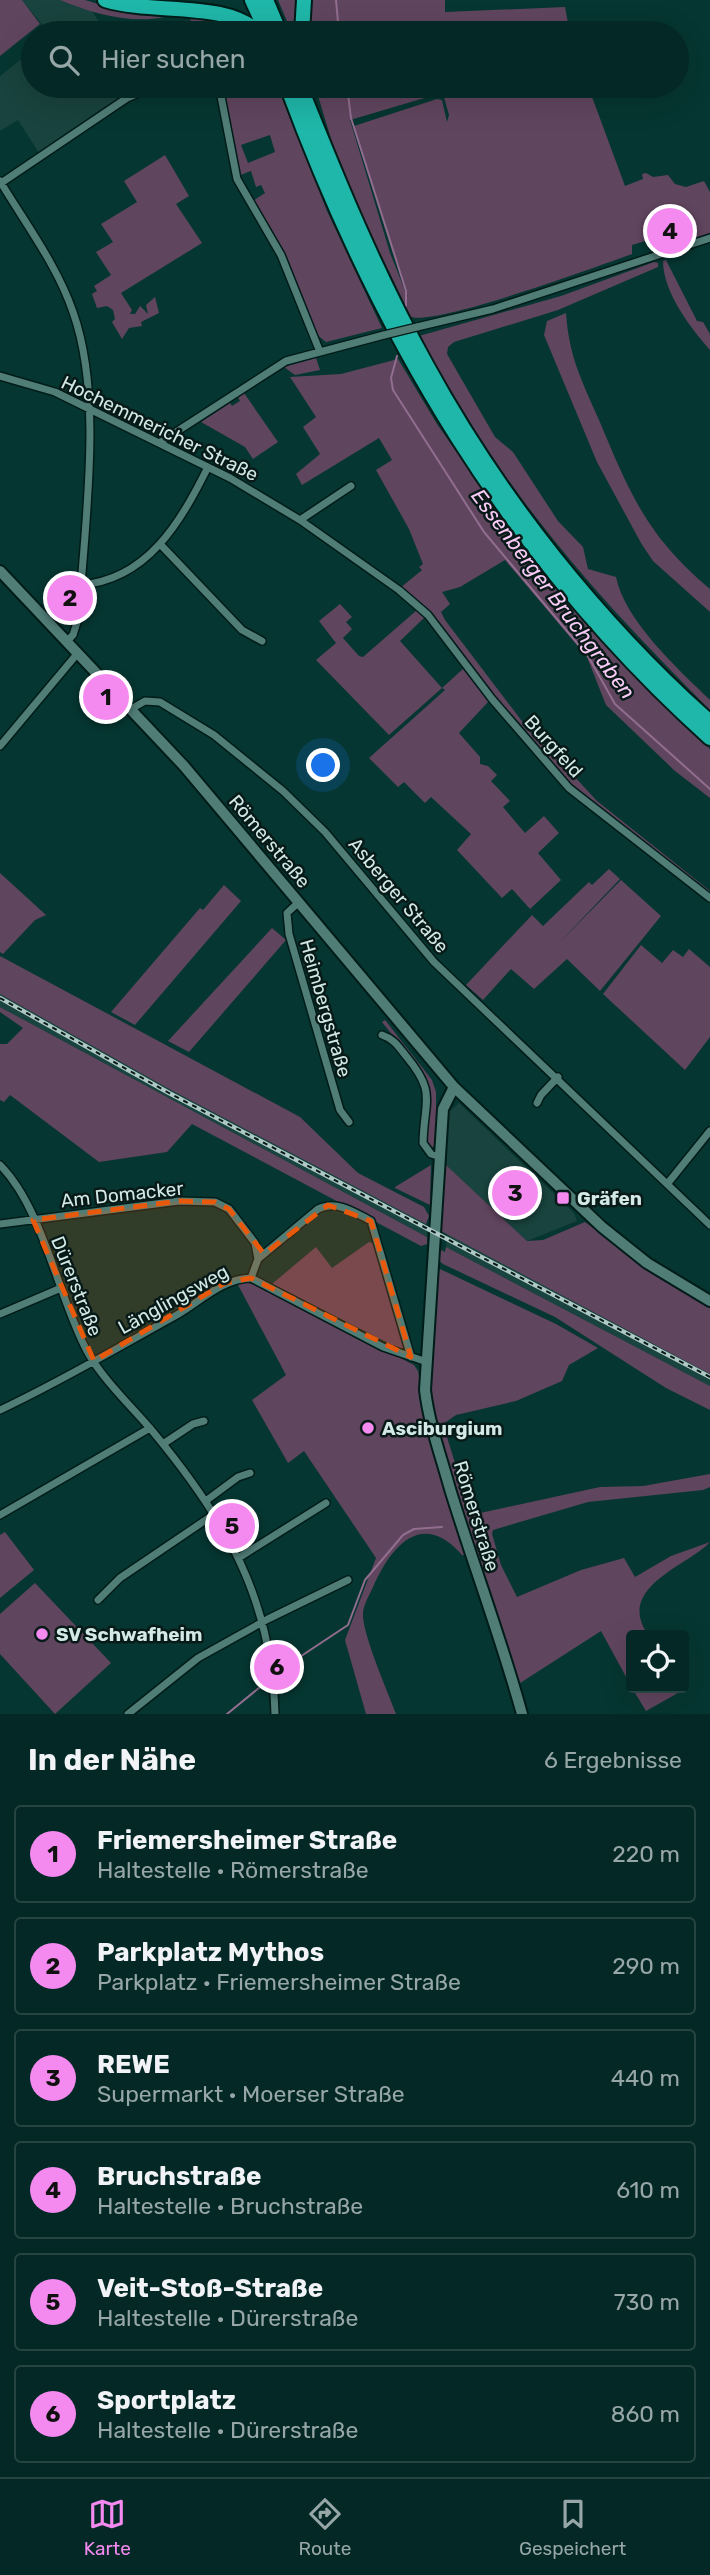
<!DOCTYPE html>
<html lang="de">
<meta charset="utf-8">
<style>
:root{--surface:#042825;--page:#0d302d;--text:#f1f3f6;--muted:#97a6a7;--line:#254442;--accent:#f489f0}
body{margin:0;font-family:Rubik,sans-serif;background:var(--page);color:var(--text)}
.controls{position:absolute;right:21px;bottom:21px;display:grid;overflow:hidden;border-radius:7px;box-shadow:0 7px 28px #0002}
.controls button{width:63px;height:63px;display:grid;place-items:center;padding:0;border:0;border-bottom:2px solid var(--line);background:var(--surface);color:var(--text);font:35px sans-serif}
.you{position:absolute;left:324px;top:766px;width:24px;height:24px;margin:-18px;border:5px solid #fff;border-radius:50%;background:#1a73e8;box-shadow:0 0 0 10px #1a73e833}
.badge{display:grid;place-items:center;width:46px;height:46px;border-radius:50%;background:var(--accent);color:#111;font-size:23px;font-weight:700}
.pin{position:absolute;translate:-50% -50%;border:4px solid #fff;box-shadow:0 2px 7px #0006}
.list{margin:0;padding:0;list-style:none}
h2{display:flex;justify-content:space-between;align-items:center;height:91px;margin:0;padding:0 28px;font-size:30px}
h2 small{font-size:23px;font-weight:400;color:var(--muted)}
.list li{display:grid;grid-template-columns:46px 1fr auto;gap:21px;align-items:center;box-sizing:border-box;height:98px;margin:0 14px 14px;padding:0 14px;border:2px solid var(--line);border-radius:7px}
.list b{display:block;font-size:26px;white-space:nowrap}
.list p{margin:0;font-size:23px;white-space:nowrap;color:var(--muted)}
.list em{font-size:23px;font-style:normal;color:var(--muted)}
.icon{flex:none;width:38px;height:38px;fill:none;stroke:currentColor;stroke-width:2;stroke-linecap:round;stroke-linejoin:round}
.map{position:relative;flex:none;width:710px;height:1714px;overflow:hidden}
.search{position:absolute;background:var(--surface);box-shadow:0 7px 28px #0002;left:21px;right:21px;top:21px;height:77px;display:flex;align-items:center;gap:18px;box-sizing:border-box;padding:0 24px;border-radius:38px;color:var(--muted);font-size:26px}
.sheet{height:763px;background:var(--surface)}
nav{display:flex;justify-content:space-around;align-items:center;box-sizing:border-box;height:98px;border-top:2px solid var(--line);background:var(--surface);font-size:19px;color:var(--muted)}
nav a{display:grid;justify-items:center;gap:4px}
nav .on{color:var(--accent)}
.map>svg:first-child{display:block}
.built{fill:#19433e}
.green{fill:#60455e;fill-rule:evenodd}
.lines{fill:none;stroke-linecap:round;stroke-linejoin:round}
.stream{stroke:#916e8f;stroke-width:2}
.street-casing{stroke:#001c18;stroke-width:10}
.secondary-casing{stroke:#001c18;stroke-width:14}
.highway-casing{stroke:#001c18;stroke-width:18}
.street{stroke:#517d77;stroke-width:7}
.secondary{stroke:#517d77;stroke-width:10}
.highway{stroke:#1fb7a9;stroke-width:14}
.rail-casing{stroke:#aec9c5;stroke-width:4.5}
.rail{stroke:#081a18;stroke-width:2;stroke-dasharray:5;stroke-linecap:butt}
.street-bridge-casing{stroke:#001c18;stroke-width:10;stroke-linecap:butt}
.street-bridge{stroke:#517d77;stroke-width:7}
.marked{fill:#e8590c;fill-opacity:0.2;stroke:#e8590c;stroke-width:5;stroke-dasharray:14 9;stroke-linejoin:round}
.poi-dot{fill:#f489f0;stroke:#081a18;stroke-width:2.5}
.labels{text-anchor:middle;stroke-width:5;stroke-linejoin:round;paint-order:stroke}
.street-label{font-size:19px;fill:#d2e9e5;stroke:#081a18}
.poi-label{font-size:19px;font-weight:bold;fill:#d2e9e5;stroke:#081a18;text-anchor:start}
.water-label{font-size:21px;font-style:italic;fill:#f9cbf6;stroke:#081a18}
</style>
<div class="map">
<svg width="710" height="1714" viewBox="0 0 710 1714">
<rect width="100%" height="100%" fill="#063631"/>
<path class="built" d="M22,0H61L92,11L106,33H49Z
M32,46L33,86H108L119,101L39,153L18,120L0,131V76L24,57L23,54Z
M0,994L171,1090L426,1224L427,1237L0,1007Z
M459,1103L574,1213L577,1221L527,1241L445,1164L449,1112Z
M447,1234L710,1374V1386L446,1247Z"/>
<path class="green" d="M0,0H22L40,24L0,56Z
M60,0H85L115,9L192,8L252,33H201L194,32L189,15C174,13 165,18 151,19C119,21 89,12 60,0Z
M278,0H301L299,33H292Z
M311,0H445V12L565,7L568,23H574L575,33H308Z
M222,86H277L327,211L382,328L326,342L316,334L253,201L265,193L261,185L256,187L251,171L238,176ZM270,135L275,152L248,163L241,145Z
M315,86H588L625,186L643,179L642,174L646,173L653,177L668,175L675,184L686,187L704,181L710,192V234L692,240L678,231L632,245V254C595,267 439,325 411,317L363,218L332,142ZM442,90L449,115L447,122L442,100L437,99L354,126L408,298L390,253L350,120L438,94Z
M165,155L189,196L176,204L202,243L121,293L132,310L130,314H135L140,306L148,314L146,305L155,297L159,313L141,322L142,326L129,328L122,339L112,322L115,319L113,310L107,306L97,308L92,294L97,291L94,286L111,275L96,252L113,242L101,224L137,202L124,181Z
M666,260L697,321L703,322L710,334V350C690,327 663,292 663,261Z
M654,262L658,263V267L558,310L454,342L448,347L447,354L495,437L513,452L558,521L583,547L588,569L616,577C625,621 678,669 710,700V710C645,645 583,580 528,507C487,453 453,394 419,336L561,296Z
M566,313C569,357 582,381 599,420C630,494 647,536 710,589V612L653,561L641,543L597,462L544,335L547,321Z
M316,358L320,370L295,375L284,367Z
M398,359L437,424L536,566L593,631L710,749V798L675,771L606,705L587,657L505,560L460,587L442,592L450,604L441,612L445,620L531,733L537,736L597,801L710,891V895C661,858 606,823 563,778C505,718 464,642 400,588L422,570L419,567L423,564L409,529L376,470L392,460L379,438L302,485L296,474L320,454L303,427L316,417L290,377L341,374Z
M244,393L278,442L253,459L245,447L201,422L230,403L232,406L240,401L238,397Z
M340,604L352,617L346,622L352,629L343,638L359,656L363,657L417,610L425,617L400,641L442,688L464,668L489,701L459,733L480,757V764L488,766L497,775L491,781L510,801L503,807L525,833L544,816L559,833L538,853L561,880L530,909L512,889L502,898L457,850L471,834L431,797L425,803L404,782L398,787L369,758L445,690L442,688L389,735L316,660L336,643L319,621Z
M609,869L620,879L556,946L621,880L661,916L600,991L567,959L534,989L511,969L483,1000L466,985L532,915L543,926L589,882L592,885Z
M0,873L46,915L35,920L3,954L0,952Z
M224,885L241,901L135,1025L111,1012L200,908L203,910Z
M272,928L286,940L189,1052L168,1041Z
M641,945L662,963L673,950L683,957L689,949L710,967V1037L685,1070L603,994Z
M0,956L300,1117L358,1173L424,1207L429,1216L426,1224L171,1090L0,994Z
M0,1007L427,1237V1244L421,1246L192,1124L167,1152L99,1162L10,1095L4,1102L0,1100V1044H7L23,1028L0,1012Z
M385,1020L432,1080L436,1092V1143L432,1148L426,1144L430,1096L426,1077L382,1022Z
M445,1164L527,1241L543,1240L585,1222L674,1287L710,1307V1374L441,1231Z
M431,1165L430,1205L395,1188V1187Z
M369,1242L375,1244L405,1346L404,1351L272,1284L316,1247L332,1268Z
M446,1247L710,1386V1410L666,1388L555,1317L443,1264L437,1259V1248L445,1252Z
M440,1269L556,1324L598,1348L569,1365L562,1381L516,1401L456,1415L443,1424L471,1515L600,1487L643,1486L710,1474V1487L703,1490L588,1502L493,1530L492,1534L501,1565L517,1597L581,1570L624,1558L635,1577L671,1556L710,1542C688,1566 615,1587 648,1635H631V1686L601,1631L517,1685L474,1555L427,1395L434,1282Z
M246,1282L266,1289L414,1365L418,1371L428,1429L467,1555H462C423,1510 392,1544 373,1587C369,1596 362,1607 363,1617C365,1640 387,1690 396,1714H366L345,1640L376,1558L304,1451L288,1463L252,1400L286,1375L237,1283Z
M5,1532L34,1570L0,1598V1535Z
M35,1583L111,1663L55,1714L0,1654V1614Z
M632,1688H684L685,1689L646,1711Z"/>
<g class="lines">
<path class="stream" d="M336,0L339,33
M347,86L351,118L406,291V306
M397,356L391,378L393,390L484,532L588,656L615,704L710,789
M280,1670L348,1625L365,1580L403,1535L414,1529L442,1527
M227,1714L265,1683"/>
<g class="street-casing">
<path id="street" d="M219,86L237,179L281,255L320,352
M0,181C25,223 57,265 73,312C104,399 84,524 79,616L73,635L66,642
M1,183L127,98L139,93
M417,327L493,309L710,238
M0,376L55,392L230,478L300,520L399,590L428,615L492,699L569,788L710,898
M159,443L286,361L384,335
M300,520L351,486
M160,544L242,630L262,641
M80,585C148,580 181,521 208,467
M131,709L145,701L160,702L214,735L283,791L325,832L434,962L710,1225
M0,746L77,654
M299,902L287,913L289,934L340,1110L349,1122
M382,1035C394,1039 398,1046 406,1056C437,1093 424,1100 423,1143L431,1154L441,1157
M537,1103L541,1095L558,1077
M0,1165C43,1208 58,1297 87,1351C102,1379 134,1409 154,1433C226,1520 272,1599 275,1714
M668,1183L710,1131
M0,1224L179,1201L215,1202L229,1209L255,1243L258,1259
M251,1278L258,1259L318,1209C337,1200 354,1212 371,1221L411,1357
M0,1314L61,1288
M0,1410C60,1382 117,1348 175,1316C200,1302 221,1279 251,1278L383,1347L424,1361
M163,1444L193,1424L204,1421
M207,1500L238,1477L250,1473
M0,1515L150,1428
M240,1557L326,1503
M98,1600L120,1578L216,1513
M128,1714L198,1658L268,1619L348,1580"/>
</g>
<g class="secondary-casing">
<path id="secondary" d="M0,571L184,766L454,1087L602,1227L647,1263L710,1301
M454,1087L443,1109L425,1390C429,1424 441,1456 450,1489C473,1564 501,1638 522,1714"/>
</g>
<g class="highway-casing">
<path id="highway" d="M105,0C154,15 226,0 259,33
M252,0L267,33
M266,0L280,33
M302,33L304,0
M287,86C379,336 510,558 710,738
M300,86C338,181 377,276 427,366C499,498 598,622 710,722"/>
</g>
<use href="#street" class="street"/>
<use href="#secondary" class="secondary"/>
<use href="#highway" class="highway"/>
<g class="rail-casing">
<path id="rail" d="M0,998L169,1093L710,1377"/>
</g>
<use href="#rail" class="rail"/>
<g class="street-bridge-casing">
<path id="street-bridge" d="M384,335L417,327"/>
</g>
<use href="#street-bridge" class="street-bridge"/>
</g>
<path class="marked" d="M179,1201L215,1202L229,1209L264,1254L328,1205L371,1221L411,1357L251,1278L225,1283L94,1361L33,1220Z"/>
<g class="poi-dot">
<rect x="556" y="1191" width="14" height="14" rx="3.5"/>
<circle cx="368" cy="1428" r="7"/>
<circle cx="42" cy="1634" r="7"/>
</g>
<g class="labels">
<g class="street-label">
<text transform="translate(160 428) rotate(26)" y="7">Hochemmericher Straße</text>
<text transform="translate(554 746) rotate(48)" y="7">Burgfeld</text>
<text transform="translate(270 841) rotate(50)" y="7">Römerstraße</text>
<text transform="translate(399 895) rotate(50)" y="7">Asberger Straße</text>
<text transform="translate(326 1008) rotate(74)" y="7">Heimbergstraße</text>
<text transform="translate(122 1194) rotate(-6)" y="7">Am Domacker</text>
<text transform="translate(77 1286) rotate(68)" y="7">Dürerstraße</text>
<text transform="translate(173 1299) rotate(-29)" y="7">Länglingsweg</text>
<text transform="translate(477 1516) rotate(73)" y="7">Römerstraße</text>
</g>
<g class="poi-label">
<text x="577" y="1205">Gräfen</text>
<text x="382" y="1435">Asciburgium</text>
<text x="56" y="1641">SV Schwafheim</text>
</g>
<g class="water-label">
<text transform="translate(553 594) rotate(53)" y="7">Essenberger Bruchgraben</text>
</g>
</g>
</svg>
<div class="controls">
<button><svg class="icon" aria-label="locate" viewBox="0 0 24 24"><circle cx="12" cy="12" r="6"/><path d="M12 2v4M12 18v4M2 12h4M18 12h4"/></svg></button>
</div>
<div class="you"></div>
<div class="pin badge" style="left:106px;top:697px">1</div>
<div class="pin badge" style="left:70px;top:598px">2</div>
<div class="pin badge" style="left:515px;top:1193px">3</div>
<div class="pin badge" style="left:670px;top:231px">4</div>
<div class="pin badge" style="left:232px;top:1526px">5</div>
<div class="pin badge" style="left:277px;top:1667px">6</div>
<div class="search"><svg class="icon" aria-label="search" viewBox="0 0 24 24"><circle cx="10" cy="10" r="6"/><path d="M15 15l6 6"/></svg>Hier suchen</div>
</div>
<section class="sheet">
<h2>In der Nähe<small>6 Ergebnisse</small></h2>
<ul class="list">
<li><span class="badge">1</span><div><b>Friemersheimer Straße</b><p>Haltestelle · Römerstraße</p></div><em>220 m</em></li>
<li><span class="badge">2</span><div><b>Parkplatz Mythos</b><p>Parkplatz · Friemersheimer Straße</p></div><em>290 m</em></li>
<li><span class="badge">3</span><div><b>REWE</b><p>Supermarkt · Moerser Straße</p></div><em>440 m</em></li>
<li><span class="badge">4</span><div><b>Bruchstraße</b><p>Haltestelle · Bruchstraße</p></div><em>610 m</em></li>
<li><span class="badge">5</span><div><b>Veit-Stoß-Straße</b><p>Haltestelle · Dürerstraße</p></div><em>730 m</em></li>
<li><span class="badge">6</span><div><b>Sportplatz</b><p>Haltestelle · Dürerstraße</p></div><em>860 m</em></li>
</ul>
</section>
<nav>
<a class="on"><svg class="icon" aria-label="map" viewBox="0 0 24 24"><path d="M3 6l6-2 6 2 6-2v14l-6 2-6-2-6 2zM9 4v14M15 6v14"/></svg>Karte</a>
<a><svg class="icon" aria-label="directions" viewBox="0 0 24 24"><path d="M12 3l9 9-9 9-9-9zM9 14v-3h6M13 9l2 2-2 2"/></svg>Route</a>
<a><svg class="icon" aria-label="saved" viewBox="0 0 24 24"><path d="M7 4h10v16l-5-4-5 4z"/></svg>Gespeichert</a>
</nav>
